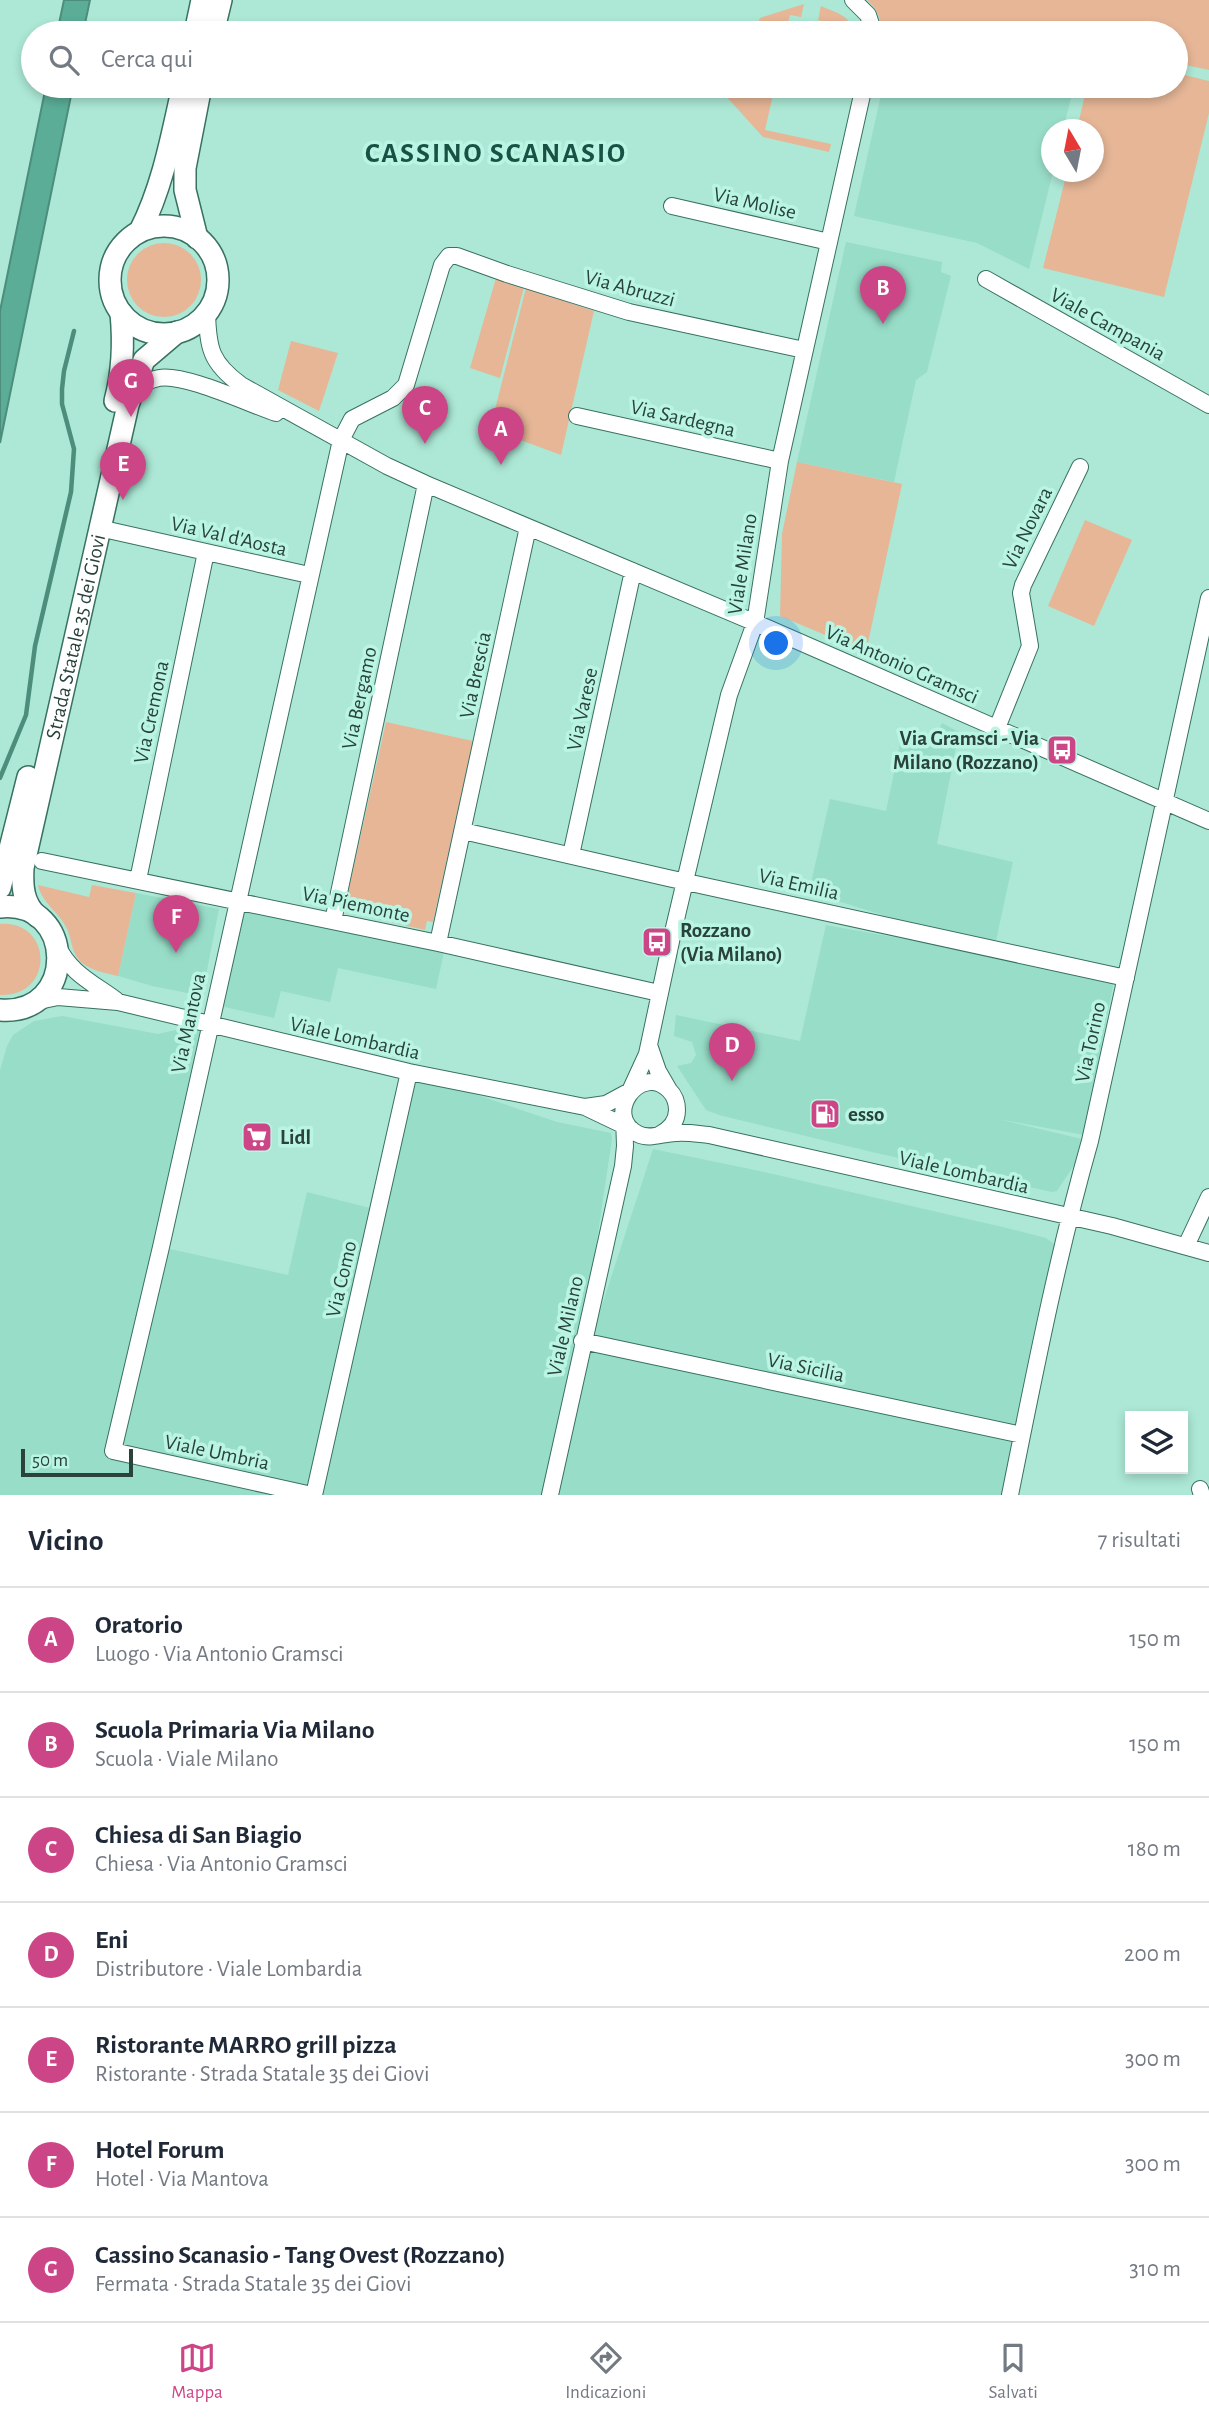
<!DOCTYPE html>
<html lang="it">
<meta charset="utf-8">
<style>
:root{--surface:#fff;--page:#f6f6f7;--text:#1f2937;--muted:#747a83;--line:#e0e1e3;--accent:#cc4687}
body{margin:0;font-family:"Alegreya Sans",sans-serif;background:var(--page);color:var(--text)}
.controls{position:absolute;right:21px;bottom:21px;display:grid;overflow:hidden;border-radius:0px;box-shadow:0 4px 10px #0003}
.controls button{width:63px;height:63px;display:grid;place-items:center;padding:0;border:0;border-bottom:2px solid var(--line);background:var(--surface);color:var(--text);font:35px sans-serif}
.compass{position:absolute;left:1041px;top:119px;width:63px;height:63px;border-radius:50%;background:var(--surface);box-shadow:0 4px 10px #0003;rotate:350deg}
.scale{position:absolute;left:21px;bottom:18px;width:112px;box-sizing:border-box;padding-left:7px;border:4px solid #29423b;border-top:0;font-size:19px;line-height:24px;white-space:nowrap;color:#29423b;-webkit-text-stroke:5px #b9f5e2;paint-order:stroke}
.you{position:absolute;left:777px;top:644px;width:24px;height:24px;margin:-18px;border:5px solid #fff;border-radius:50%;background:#1a73e8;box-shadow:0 0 0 10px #1a73e833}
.badge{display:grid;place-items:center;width:46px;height:46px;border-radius:50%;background:var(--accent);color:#fff;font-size:23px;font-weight:700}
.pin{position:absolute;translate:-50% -58px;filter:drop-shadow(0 2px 4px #0008)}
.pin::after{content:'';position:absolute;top:37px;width:24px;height:21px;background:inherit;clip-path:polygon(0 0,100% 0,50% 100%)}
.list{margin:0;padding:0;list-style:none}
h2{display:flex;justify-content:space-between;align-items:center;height:91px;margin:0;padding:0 28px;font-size:30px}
h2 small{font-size:23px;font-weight:400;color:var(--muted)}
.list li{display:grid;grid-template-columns:46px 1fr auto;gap:21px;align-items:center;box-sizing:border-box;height:105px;padding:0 28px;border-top:2px solid var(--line)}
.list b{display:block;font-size:26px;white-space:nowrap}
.list p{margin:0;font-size:23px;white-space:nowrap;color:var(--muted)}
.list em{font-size:23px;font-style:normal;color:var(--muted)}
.icon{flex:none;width:38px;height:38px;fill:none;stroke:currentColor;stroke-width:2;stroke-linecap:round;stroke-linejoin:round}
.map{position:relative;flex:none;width:1209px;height:1495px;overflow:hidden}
.search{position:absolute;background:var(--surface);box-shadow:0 4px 10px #0003;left:21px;right:21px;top:21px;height:77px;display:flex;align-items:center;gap:18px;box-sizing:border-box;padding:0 24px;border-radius:38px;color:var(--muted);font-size:26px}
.sheet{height:826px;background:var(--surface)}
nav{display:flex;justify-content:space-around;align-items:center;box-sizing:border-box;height:98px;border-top:2px solid var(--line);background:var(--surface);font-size:19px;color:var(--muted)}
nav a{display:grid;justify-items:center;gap:4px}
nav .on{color:var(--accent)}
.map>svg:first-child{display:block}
.built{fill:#98ddc8}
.green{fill:#e6b697}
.water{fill:#5bad97;stroke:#4c8d7b;stroke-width:2}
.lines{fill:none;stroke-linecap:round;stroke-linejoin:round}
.stream{stroke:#4c8d7b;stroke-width:4.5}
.minor-casing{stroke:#387162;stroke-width:18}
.major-casing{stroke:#387162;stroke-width:24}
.minor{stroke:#fff;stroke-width:16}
.major{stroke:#fff;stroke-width:21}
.labels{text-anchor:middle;stroke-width:7;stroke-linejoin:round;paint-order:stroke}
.street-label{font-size:21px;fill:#29423b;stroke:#b9f5e2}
.poi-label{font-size:21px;font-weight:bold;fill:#29423b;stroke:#b9f5e2;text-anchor:start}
.district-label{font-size:28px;font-weight:bold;letter-spacing:2px;fill:#175345;stroke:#b9f5e2}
</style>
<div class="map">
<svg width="1209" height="1495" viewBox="0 0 1209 1495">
<rect width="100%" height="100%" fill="#ace8d5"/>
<path class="built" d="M883,86L1074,87L1063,129L1052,130L1053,172L1029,269L977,243L854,216Z
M846,242L942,262L941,272L951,276L927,372L916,380L894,482L797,462Z
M942,723L959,732L937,844L1013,862L994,950L809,892L830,799L886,811L901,739L932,746Z
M136,893L219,909L202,996L152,986L118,976Z
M242,908L444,952L436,989L338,968L330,1002L281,991L274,1018L220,1006Z
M826,925L994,955L1114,981L1084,1135L998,1119L1090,1141L1057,1191L1052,1192L876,1153L719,1115L706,1110L677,1066L691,1063L696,1055L692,1042L674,1036L676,1015L800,1041Z
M62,1016L158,1034L210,1022L161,1247L288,1275L307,1192L378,1210L409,1072L557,1122L611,1133L612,1139L582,1341L550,1495H0V1070L7,1046L13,1035L34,1021Z
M653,1149L755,1170L1011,1229L1046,1238L1058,1247L1004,1495H559L588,1348Z"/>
<path class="green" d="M867,0H1209V70L1176,63V33H882C881,19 878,10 867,0Z
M804,4L801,17L790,15L786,33H753L760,18Z
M821,6C836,13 851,15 854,33H826L828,23L818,20Z
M1176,73L1209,81V113L1164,297L1043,268L1067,172H1094V130L1077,129L1087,86H1176Z
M728,86H775L765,130L831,144L829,152L763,137L724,94Z
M127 280a37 37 0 1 1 74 0a37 37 0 1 1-74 0Z
M496,278L524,287L500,378L470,368Z
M526,288L594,311L561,455L490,429Z
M291,341L338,353L319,411L278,390Z
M797,462L902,484L866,652L780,616L782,534Z
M1085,520L1132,540L1094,626L1048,606Z
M386,722L473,741L433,922L427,921L425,930L361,915L362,909L357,899L347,897Z
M38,885L89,897L92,885L136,893L118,976C106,973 91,971 81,962C72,954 72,942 68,931C61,913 42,904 38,885Z
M0,924C53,920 55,997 0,995Z"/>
<path class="water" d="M64,0H90L83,33H57Z
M46,86H73L0,443V311Z"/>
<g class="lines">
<path class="stream" d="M0,778L26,715L35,646L71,492L74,449L62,404V389L64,371L74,331"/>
<g class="minor-casing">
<path id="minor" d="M853,0L868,15L874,33
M672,206L829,242
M986,279L1209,405
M207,313C208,349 211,363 241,385L387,466L426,484L770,629L1209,821
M132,396C138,386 148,380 159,378C184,373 249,404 276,413
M577,416L780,461
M99,528L309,575
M997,728L1030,646L1021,593L1023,585L1080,467
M463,831L668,878L1126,978
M571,855L633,571
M42,861L438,943L659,993
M138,880L206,552
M333,921L426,484
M438,943L528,527
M57,945C70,973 93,983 116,1000
M34,1002L58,997L118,1002L409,1072L585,1107L631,1129
M649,1045L658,1071L669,1090
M585,1107L606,1104L630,1091L647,1054L673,932L729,695L755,623L780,461L864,86
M659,1135C669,1130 677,1122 677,1110C677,1103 674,1095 669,1090C640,1062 602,1116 638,1134C650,1140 663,1133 676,1133C687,1132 698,1134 709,1135L1112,1226L1209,1253
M1186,1246L1209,1197
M582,1341L1022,1435
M1200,1489L1202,1495
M312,1495L113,1451L161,1247L341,440L352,419L393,398L406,385L442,265L449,256H457L507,274L629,312L804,350
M314,1495L409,1072
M550,1495L623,1166L625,1146L624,1117
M1010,1495C1034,1376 1057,1257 1090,1141L1209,598"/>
</g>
<g class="major-casing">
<g id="major">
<path d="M195,33L202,0"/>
<path d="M213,33L221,0"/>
<circle cx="164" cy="280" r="54"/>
<path d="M140,231C163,186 172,135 183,86"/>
<path d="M197,238L185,190V168L201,86"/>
<path d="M115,401C123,371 124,344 121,313"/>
<path d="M0,888L28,777"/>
<path d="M0,907C76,899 78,1016 0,1010"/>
<path id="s1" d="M37,916C23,903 22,886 23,868L128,405L144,360L177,332"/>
</g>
</g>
<use href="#minor" class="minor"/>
<use href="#major" class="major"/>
</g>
<defs>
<g id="bus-square" transform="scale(1.575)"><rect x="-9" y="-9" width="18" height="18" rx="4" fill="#cc4687" stroke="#b9f5e2"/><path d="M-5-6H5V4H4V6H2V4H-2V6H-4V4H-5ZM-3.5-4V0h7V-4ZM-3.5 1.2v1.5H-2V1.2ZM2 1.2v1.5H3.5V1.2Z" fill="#fff"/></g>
<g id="fuel-square" transform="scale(1.575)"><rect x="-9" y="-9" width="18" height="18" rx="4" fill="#cc4687" stroke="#b9f5e2"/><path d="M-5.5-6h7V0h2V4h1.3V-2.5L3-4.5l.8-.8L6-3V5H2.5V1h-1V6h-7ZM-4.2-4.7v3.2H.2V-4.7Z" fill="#fff"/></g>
<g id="supermarket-square" transform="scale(1.575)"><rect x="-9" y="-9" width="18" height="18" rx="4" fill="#cc4687" stroke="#b9f5e2"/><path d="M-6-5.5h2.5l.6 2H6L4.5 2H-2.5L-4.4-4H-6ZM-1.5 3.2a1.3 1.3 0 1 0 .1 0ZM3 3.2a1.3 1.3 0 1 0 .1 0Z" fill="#fff"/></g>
</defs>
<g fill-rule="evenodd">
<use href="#bus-square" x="1062" y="750"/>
<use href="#bus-square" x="657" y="942"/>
<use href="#fuel-square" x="825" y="1114"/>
<use href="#supermarket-square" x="257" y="1137"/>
</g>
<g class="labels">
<g class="street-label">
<text transform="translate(755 203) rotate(13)" y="7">Via Molise</text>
<text transform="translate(630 288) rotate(15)" y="7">Via Abruzzi</text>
<text transform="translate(1108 324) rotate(29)" y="7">Viale Campania</text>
<text transform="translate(683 418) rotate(13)" y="7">Via Sardegna</text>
<text transform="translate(1027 528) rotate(-64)" y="7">Via Novara</text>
<text transform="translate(229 536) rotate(13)" y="7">Via Val d'Aosta</text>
<text transform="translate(742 564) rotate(-81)" y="7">Viale Milano</text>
<text dy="7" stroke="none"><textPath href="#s1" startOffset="289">Strada Statale 35 dei Giovi</textPath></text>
<text transform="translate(902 664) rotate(24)" y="7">Via Antonio Gramsci</text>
<text transform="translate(475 675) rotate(-78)" y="7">Via Brescia</text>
<text transform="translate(359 698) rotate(-78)" y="7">Via Bergamo</text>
<text transform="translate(582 709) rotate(-78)" y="7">Via Varese</text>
<text transform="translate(151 712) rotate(-78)" y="7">Via Cremona</text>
<text transform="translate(799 884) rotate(13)" y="7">Via Emilia</text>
<text transform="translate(356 904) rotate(12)" y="7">Via Piemonte</text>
<text transform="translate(188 1023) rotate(-78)" y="7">Via Mantova</text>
<text transform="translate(355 1038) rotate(13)" y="7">Viale Lombardia</text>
<text transform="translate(1090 1042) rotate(-78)" y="7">Via Torino</text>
<text transform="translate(964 1172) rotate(13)" y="7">Viale Lombardia</text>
<text transform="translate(341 1279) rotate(-77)" y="7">Via Como</text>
<text transform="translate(565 1326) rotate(-77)" y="7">Viale Milano</text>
<text transform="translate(806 1367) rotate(12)" y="7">Via Sicilia</text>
<text transform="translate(217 1452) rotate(12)" y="7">Viale Umbria</text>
</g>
<g class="poi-label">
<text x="1039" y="745" text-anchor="end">Via Gramsci - Via<tspan x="1039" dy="24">Milano (Rozzano)</tspan></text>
<text x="680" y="937">Rozzano<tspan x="680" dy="24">(Via Milano)</tspan></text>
<text x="848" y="1121">esso</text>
<text x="280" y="1144">Lidl</text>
</g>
<g class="district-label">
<text x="496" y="162">CASSINO SCANASIO</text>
</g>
</g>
</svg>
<div class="controls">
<button><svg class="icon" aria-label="layers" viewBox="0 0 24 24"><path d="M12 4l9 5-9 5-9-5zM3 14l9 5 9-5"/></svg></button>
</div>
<svg class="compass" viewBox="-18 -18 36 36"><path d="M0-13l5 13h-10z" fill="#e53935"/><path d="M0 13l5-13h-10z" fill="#747a83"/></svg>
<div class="scale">50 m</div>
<div class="you"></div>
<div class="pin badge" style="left:501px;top:465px">A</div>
<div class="pin badge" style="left:883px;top:324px">B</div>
<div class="pin badge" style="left:425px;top:444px">C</div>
<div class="pin badge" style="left:732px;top:1081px">D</div>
<div class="pin badge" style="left:123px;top:500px">E</div>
<div class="pin badge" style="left:176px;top:953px">F</div>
<div class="pin badge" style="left:131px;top:417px">G</div>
<div class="search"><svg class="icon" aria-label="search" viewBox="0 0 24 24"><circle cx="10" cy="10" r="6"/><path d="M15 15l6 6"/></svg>Cerca qui</div>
</div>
<section class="sheet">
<h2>Vicino<small>7 risultati</small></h2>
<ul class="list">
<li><span class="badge">A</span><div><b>Oratorio</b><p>Luogo · Via Antonio Gramsci</p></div><em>150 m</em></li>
<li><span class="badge">B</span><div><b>Scuola Primaria Via Milano</b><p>Scuola · Viale Milano</p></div><em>150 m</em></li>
<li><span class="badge">C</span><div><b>Chiesa di San Biagio</b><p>Chiesa · Via Antonio Gramsci</p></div><em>180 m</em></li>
<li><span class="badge">D</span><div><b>Eni</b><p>Distributore · Viale Lombardia</p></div><em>200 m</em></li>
<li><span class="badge">E</span><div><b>Ristorante MARRO grill pizza</b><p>Ristorante · Strada Statale 35 dei Giovi</p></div><em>300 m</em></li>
<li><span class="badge">F</span><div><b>Hotel Forum</b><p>Hotel · Via Mantova</p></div><em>300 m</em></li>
<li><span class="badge">G</span><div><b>Cassino Scanasio - Tang Ovest (Rozzano)</b><p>Fermata · Strada Statale 35 dei Giovi</p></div><em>310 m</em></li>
</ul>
</section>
<nav>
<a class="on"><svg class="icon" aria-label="map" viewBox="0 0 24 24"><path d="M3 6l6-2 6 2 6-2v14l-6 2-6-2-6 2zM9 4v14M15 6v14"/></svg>Mappa</a>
<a><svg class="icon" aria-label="directions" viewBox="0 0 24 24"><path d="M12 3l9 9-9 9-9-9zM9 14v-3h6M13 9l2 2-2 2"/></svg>Indicazioni</a>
<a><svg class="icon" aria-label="saved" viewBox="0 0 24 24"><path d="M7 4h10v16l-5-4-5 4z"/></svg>Salvati</a>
</nav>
